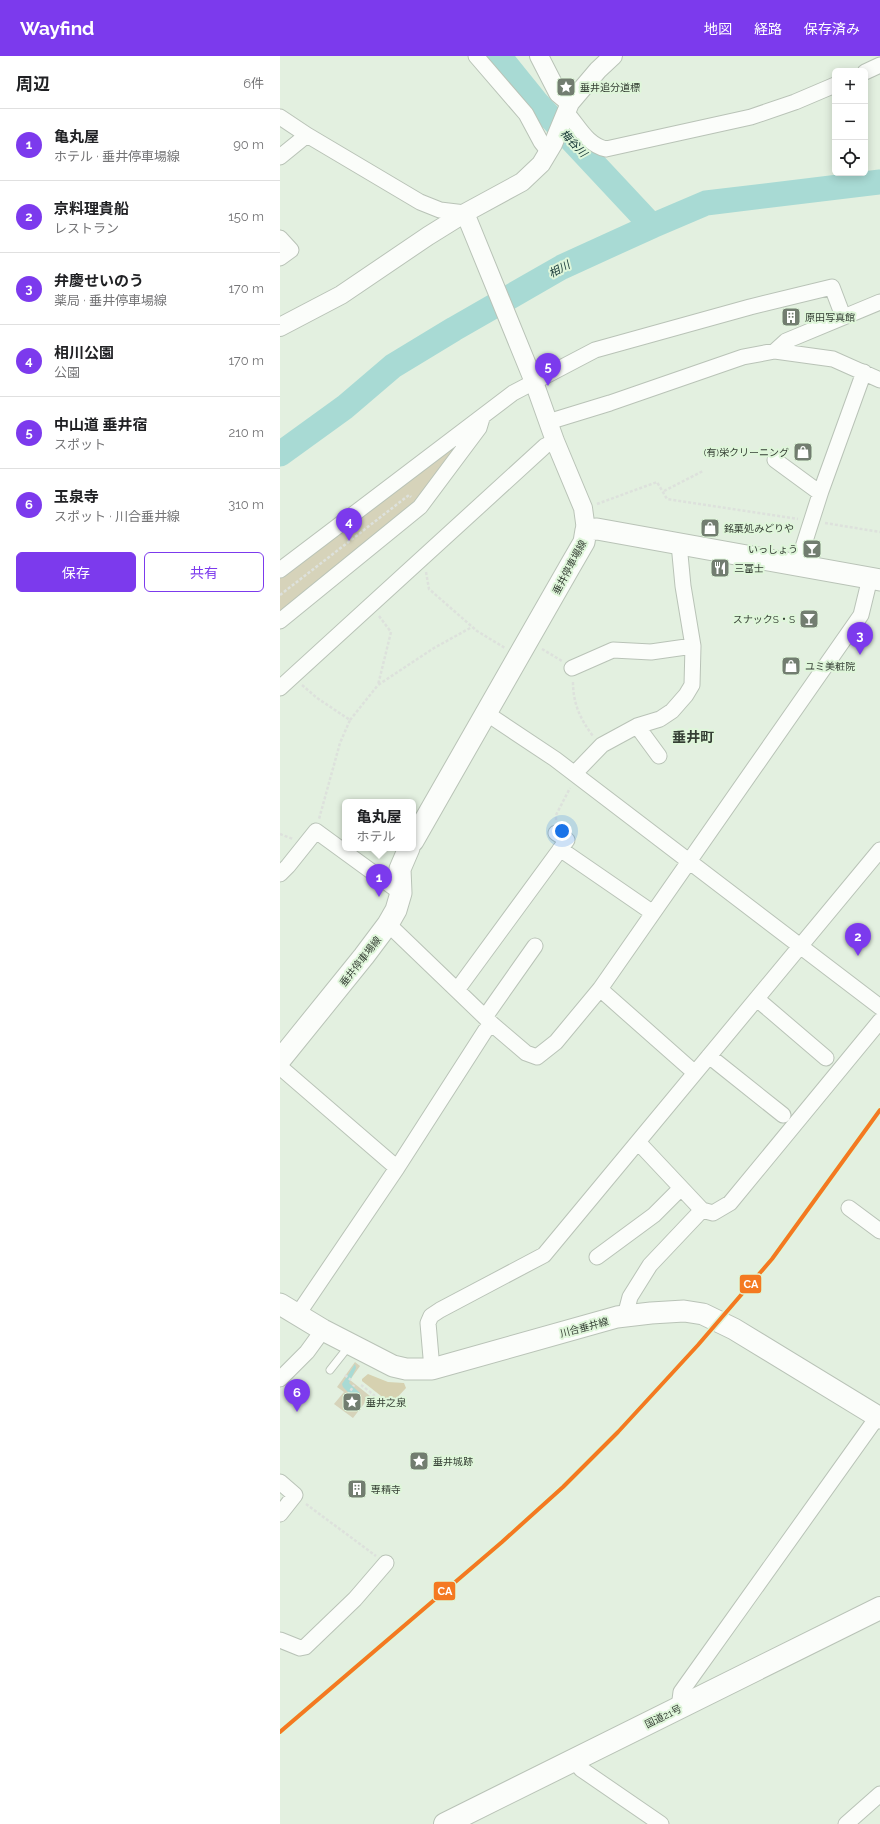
<!DOCTYPE html>
<html lang="ja">
<meta charset="utf-8">
<style>
:root{--surface:#fff;--page:#f2f2f2;--text:#202124;--muted:#757577;--line:#e0e0e0;--accent:#7c3aed}
body{margin:0;font-family:Raleway,"Noto Sans JP",sans-serif;background:var(--page);color:var(--text)}
.controls{position:absolute;right:12px;top:12px;display:grid;overflow:hidden;border-radius:6px;box-shadow:0 2px 10px #0003}
.controls button{width:36px;height:36px;display:grid;place-items:center;padding:0;border:0;border-bottom:1px solid var(--line);background:var(--surface);color:var(--text);font:20px sans-serif}
.you{position:absolute;left:282px;top:775px;width:14px;height:14px;margin:-10px;border:3px solid #fff;border-radius:50%;background:#1a73e8;box-shadow:0 0 0 6px #1a73e833}
.badge{display:grid;place-items:center;width:26px;height:26px;border-radius:50%;background:var(--accent);color:#fff;font-size:13px;font-weight:700}
.pin{position:absolute;translate:-50% -33px;filter:drop-shadow(0 1px 2px #0008)}
.pin::after{content:'';position:absolute;top:21px;width:14px;height:12px;background:inherit;clip-path:polygon(0 0,100% 0,50% 100%)}
.popup{position:absolute;left:62px;top:743px;width:74px;height:52px;box-sizing:border-box;display:grid;place-content:center;border-radius:6px;background:var(--surface);filter:drop-shadow(0 1px 3px #0005);font-size:13px;white-space:nowrap;color:var(--muted)}
.popup b{font-size:15px;color:var(--text)}
.popup::after{content:'';position:absolute;left:50%;top:100%;margin-left:-8px;border:8px solid transparent;border-top-color:var(--surface)}
.list{margin:0;padding:0;list-style:none}
h2{display:flex;justify-content:space-between;align-items:center;height:52px;margin:0;padding:0 16px;font-size:17px}
h2 small{font-size:13px;font-weight:400;color:var(--muted)}
.list li{display:grid;grid-template-columns:26px 1fr auto;gap:12px;align-items:center;box-sizing:border-box;height:72px;padding:0 16px;border-top:1px solid var(--line)}
.list b{display:block;font-size:15px;white-space:nowrap}
.list p{margin:0;font-size:13px;white-space:nowrap;color:var(--muted)}
.list em{font-size:13px;font-style:normal;color:var(--muted)}
.actions{display:flex;gap:8px;padding:12px 16px}
.actions a{flex:1;padding:9px 0;border:1px solid var(--accent);border-radius:6px;text-align:center;font-size:14px;color:var(--accent)}
.actions .main{background:var(--accent);color:#fff}
.icon{flex:none;width:22px;height:22px;fill:none;stroke:currentColor;stroke-width:2;stroke-linecap:round;stroke-linejoin:round}
.map{position:relative;flex:none;width:600px;height:1768px;overflow:hidden}
header{display:flex;align-items:center;gap:24px;box-sizing:border-box;height:56px;padding:0 20px;background:var(--accent);color:#fff}
header strong{font-size:19px}
nav{display:flex;gap:22px;margin-inline-start:auto;font-size:14px}
main{display:flex}
aside{flex:1;background:var(--surface)}
.map>svg:first-child{display:block}
.green{fill:#d6d3ba}
.forest{fill:#d6d1b0}
.water{fill:#a8dad4}
.lines{fill:none;stroke-linecap:round;stroke-linejoin:round}
.river{stroke:#a8dad4;stroke-width:25}
.service-casing{stroke:#b9c3b7;stroke-width:9}
.minor-casing{stroke:#b9c3b7;stroke-width:17}
.tertiary-casing{stroke:#b9c3b7;stroke-width:20}
.secondary-casing{stroke:#b9c3b7;stroke-width:23}
.trunk-casing{stroke:#b9c3b7;stroke-width:24}
.path{stroke:#dde1dc;stroke-width:2.5;stroke-dasharray:3 2;stroke-linecap:butt}
.service{stroke:#fbfdfa;stroke-width:7}
.minor{stroke:#fbfdfa;stroke-width:15}
.tertiary{stroke:#fbfdfa;stroke-width:18}
.secondary{stroke:#fbfdfa;stroke-width:21}
.trunk{stroke:#fbfdfa;stroke-width:22}
.rail-1-casing{stroke:#dff6da;stroke-width:7}
.rail-1{stroke:#f47921;stroke-width:4}
.labels{text-anchor:middle;stroke-width:4;stroke-linejoin:round;paint-order:stroke}
.poi-label{font-size:10px;fill:#353f34;stroke:#dff6da;text-anchor:start}
.street-label{font-size:10px;fill:#353f34;stroke:#dff6da}
.water-label{font-size:11px;font-style:italic;fill:#123333;stroke:#dff6da}
.district-label{font-size:14px;font-weight:bold;fill:#353f34;stroke:#dff6da}
.line-badge{stroke:#dff6da;stroke-width:1.5}
.badge-label{font-size:11px;text-anchor:middle;font-weight:bold;fill:#fff}
</style>
<header>
<strong>Wayfind</strong>
<nav><a>地図</a><a>経路</a><a>保存済み</a></nav>
</header>
<main>
<aside>
<h2>周辺<small>6件</small></h2>
<ul class="list">
<li><span class="badge">1</span><div><b>亀丸屋</b><p>ホテル · 垂井停車場線</p></div><em>90 m</em></li>
<li><span class="badge">2</span><div><b>京料理貴船</b><p>レストラン</p></div><em>150 m</em></li>
<li><span class="badge">3</span><div><b>弁慶せいのう</b><p>薬局 · 垂井停車場線</p></div><em>170 m</em></li>
<li><span class="badge">4</span><div><b>相川公園</b><p>公園</p></div><em>170 m</em></li>
<li><span class="badge">5</span><div><b>中山道 垂井宿</b><p>スポット</p></div><em>210 m</em></li>
<li><span class="badge">6</span><div><b>玉泉寺</b><p>スポット · 川合垂井線</p></div><em>310 m</em></li>
</ul>
<div class="actions"><a class="main">保存</a><a>共有</a></div>
</aside>
<div class="map">
<svg width="600" height="1768" viewBox="0 0 600 1768">
<rect width="100%" height="100%" fill="#e3f0e0"/>
<path class="green" d="M192,372L136,452L0,561V518Z
M75,1306L80,1310L70,1324L90,1340L73,1362L54,1348L64,1336L57,1331Z"/>
<path class="forest" d="M88,1318L108,1326L124,1327L126,1332L113,1346L110,1347L82,1325V1323Z"/>
<path class="water" d="M75,1308L76,1312L69,1327L80,1337L75,1343L63,1331L62,1328Z"/>
<g class="lines">
<path class="river" d="M219,0L257,47L372,170
M0,398L65,351L113,310L174,273L282,211L372,170L426,147L600,126"/>
<g class="service-casing">
<path id="service" d="M50,1314L69,1290"/>
</g>
<g class="minor-casing">
<path id="minor" d="M196,0L246,58L261,86L268,95
M585,16L600,9
M286,56C299,70 306,88 326,93L471,61L515,46L555,29
M0,61L27,79L140,146L160,154L185,157
M0,101L27,79
M0,182L11,194L0,202
M495,295L506,285L600,246
M268,366L330,347L463,301L495,295L553,303L600,324
M495,404L540,437
M517,510L541,435L584,316
M0,514L233,337L315,294L470,251L552,231L563,260
M0,565L140,451L199,372L202,362
M292,612L333,594L371,596L413,590
M0,632L265,390L275,385
M206,657L275,703L600,951
M357,670L379,700
M295,717L322,689L357,670L380,663L392,655L406,639L412,629L413,590L403,530L399,488
M280,793L373,857
M0,818L8,810L36,775L121,837
M108,868L212,968L246,997L257,1001L276,986L320,933L581,559L590,522
M320,933L415,1017
M177,934L287,784L276,777
M477,943L546,1002
M205,961L255,890
M429,1000L503,1059
M0,1011L117,1112
M569,1152L600,1175
M422,1154L433,1157L450,1147L600,965
M317,1201L374,1159L401,1132
M18,1258L117,1112L205,975L212,968
M345,1260L350,1241L370,1209L422,1154L358,1086
M152,1313L148,1267L151,1260L160,1254L264,1199L600,794
M0,1323L27,1296L43,1274
M0,1426L15,1439L0,1458
M0,1584L20,1592L25,1591L75,1543L106,1507
M399,1652L401,1636L598,1360
M294,1704L301,1713L381,1768
M566,1768L600,1738"/>
</g>
<g class="tertiary-casing">
<path id="tertiary" d="M259,0L278,37L290,47
M185,157L254,326L275,385L303,452L306,474
M0,271L61,239L148,180L185,157L242,126L261,108L273,88L290,47L318,14L333,0"/>
</g>
<g class="secondary-casing">
<path id="secondary" d="M133,785L289,512L304,486L306,474L317,473L600,524
M0,1004L84,900L108,868L116,854L121,837L120,813L129,792
M0,1248L43,1274L113,1310L126,1313H152L337,1261L371,1257L404,1255L423,1258L454,1273L600,1362"/>
</g>
<g class="trunk-casing">
<path id="trunk" d="M165,1768L600,1552"/>
</g>
<path class="path" d="M384,435L423,415
M317,448L377,426L387,443L518,463
M545,467L600,476
M146,516L149,533L197,575L225,592
M0,539L129,439L131,441
M99,560L111,576L98,629L154,592L192,571
M262,593L282,605
M293,626C293,647 300,663 313,680
M22,629L37,642L70,664L60,687L39,763
M70,664L98,629
M276,764V759L290,732
M0,778L13,783
M65,1319L71,1324
M81,1329L94,1339L89,1345
M68,1339L74,1329
M26,1448L96,1500"/>
<use href="#service" class="service"/>
<use href="#minor" class="minor"/>
<use href="#tertiary" class="tertiary"/>
<use href="#secondary" class="secondary"/>
<use href="#trunk" class="trunk"/>
<g class="rail-1-casing">
<path id="rail-1" d="M0,1676L222,1486L283,1431L338,1376L418,1289L492,1203L600,1054"/>
</g>
<use href="#rail-1" class="rail-1"/>
</g>
<defs>
<g id="sight-square" transform="scale(1)"><rect x="-9" y="-9" width="18" height="18" rx="4" fill="#727d70" stroke="#dff6da"/><path d="M0-6L1.8-2.2L6-1.7L2.9 1.2L3.7 5.4L0 3.3L-3.7 5.4L-2.9 1.2L-6-1.7L-1.8-2.2Z" fill="#fff"/></g>
<g id="building-square" transform="scale(1)"><rect x="-9" y="-9" width="18" height="18" rx="4" fill="#727d70" stroke="#dff6da"/><path d="M-4-6H4V6H1V3H-1V6H-4ZM-2.5-4.3h1.7v1.8h-1.7ZM.8-4.3h1.7v1.8H.8ZM-2.5-1h1.7V.8h-1.7ZM.8-1h1.7V.8H.8Z" fill="#fff"/></g>
<g id="shop-square" transform="scale(1)"><rect x="-9" y="-9" width="18" height="18" rx="4" fill="#727d70" stroke="#dff6da"/><path d="M-5-2.5h2.3a2.7 3.5 0 0 1 5.4 0H5L5.5 6h-11ZM-1.5-2.5h3a1.5 2.3 0 0 0-3 0Z" fill="#fff"/></g>
<g id="bar-square" transform="scale(1)"><rect x="-9" y="-9" width="18" height="18" rx="4" fill="#727d70" stroke="#dff6da"/><path d="M-6-5H6L.8 .8V4.5H3.5V6h-7V4.5H-.8V.8Z" fill="#fff"/></g>
<g id="restaurant-square" transform="scale(1)"><rect x="-9" y="-9" width="18" height="18" rx="4" fill="#727d70" stroke="#dff6da"/><path d="M-5-6h1v4h1v-4h1v4h1v-4h1v5L-1.5 .5V6h-2V.5L-5-1ZM5-6V6H3V1.5H1.5Q1.5-4 5-6Z" fill="#fff"/></g>
</defs>
<g fill-rule="evenodd">
<use href="#sight-square" x="286" y="31"/>
<use href="#building-square" x="511" y="261"/>
<use href="#shop-square" x="523" y="396"/>
<use href="#shop-square" x="430" y="472"/>
<use href="#bar-square" x="532" y="493"/>
<use href="#restaurant-square" x="440" y="512"/>
<use href="#bar-square" x="529" y="563"/>
<use href="#shop-square" x="511" y="610"/>
<use href="#sight-square" x="72" y="1346"/>
<use href="#sight-square" x="139" y="1405"/>
<use href="#building-square" x="77" y="1433"/>
</g>
<g class="labels">
<g class="poi-label">
<text x="300" y="35">垂井追分道標</text>
<text x="525" y="265">原田写真館</text>
<text x="509" y="400" text-anchor="end">(有)栄クリーニング</text>
<text x="444" y="476">銘菓処みどりや</text>
<text x="518" y="497" text-anchor="end">いっしょう</text>
<text x="454" y="516">三富士</text>
<text x="515" y="567" text-anchor="end">スナックS・S</text>
<text x="525" y="614">ユミ美粧院</text>
<text x="86" y="1350">垂井之泉</text>
<text x="153" y="1409">垂井城跡</text>
<text x="91" y="1437">専精寺</text>
</g>
<g class="street-label">
<text transform="translate(289 511) rotate(-62)" y="4">垂井停車場線</text>
<text transform="translate(80 905) rotate(-52)" y="4">垂井停車場線</text>
<text transform="translate(304 1271) rotate(-15)" y="4">川合垂井線</text>
<text transform="translate(383 1660) rotate(-26)" y="4">国道21号</text>
</g>
<g class="water-label">
<text transform="translate(294 87) rotate(47)" y="4">梅谷川</text>
<text transform="translate(279 213) rotate(-28)" y="4">相川</text>
</g>
<g class="district-label">
<text x="413" y="686">垂井町</text>
</g>
</g>
<g class="line-badge">
<rect x="459" y="1218" width="23" height="20" rx="4" fill="#f47921"/>
<rect x="153" y="1525" width="23" height="20" rx="4" fill="#f47921"/>
</g>
<g class="badge-label">
<text x="471" y="1232">CA</text>
<text x="165" y="1539">CA</text>
</g>
</svg>
<div class="controls">
<button>+</button>
<button>−</button>
<button><svg class="icon" aria-label="locate" viewBox="0 0 24 24"><circle cx="12" cy="12" r="6"/><path d="M12 2v4M12 18v4M2 12h4M18 12h4"/></svg></button>
</div>
<div class="you"></div>
<div class="pin badge" style="left:99px;top:841px">1</div>
<div class="popup"><b>亀丸屋</b>ホテル</div>
<div class="pin badge" style="left:578px;top:900px">2</div>
<div class="pin badge" style="left:580px;top:599px">3</div>
<div class="pin badge" style="left:69px;top:485px">4</div>
<div class="pin badge" style="left:268px;top:330px">5</div>
<div class="pin badge" style="left:17px;top:1356px">6</div>
</div>
</main>
